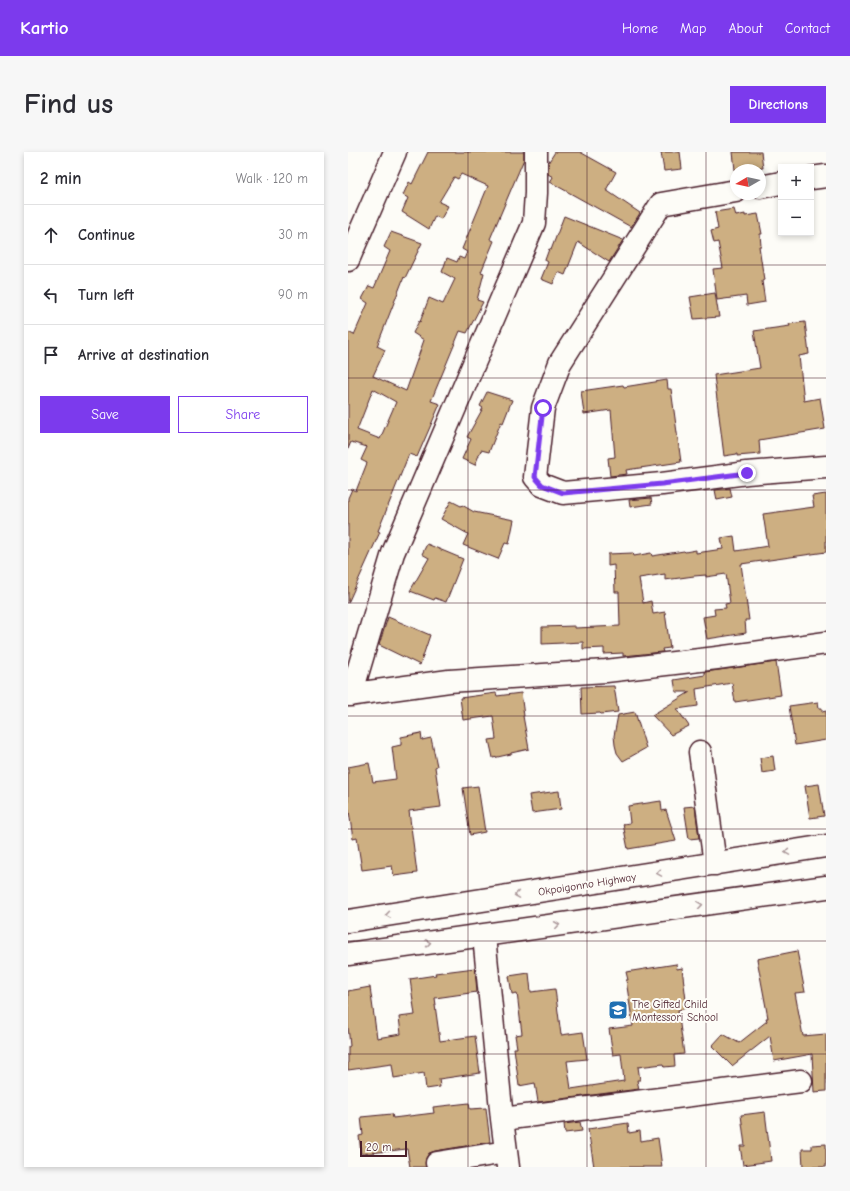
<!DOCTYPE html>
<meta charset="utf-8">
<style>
:root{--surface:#fff;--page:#f7f7f7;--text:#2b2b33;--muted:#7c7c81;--line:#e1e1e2;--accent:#7c3aed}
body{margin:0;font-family:"Comic Neue",sans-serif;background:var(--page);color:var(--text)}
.controls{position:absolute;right:12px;top:12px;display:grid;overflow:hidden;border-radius:0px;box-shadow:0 2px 6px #0003}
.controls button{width:36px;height:36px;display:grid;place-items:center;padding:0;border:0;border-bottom:1px solid var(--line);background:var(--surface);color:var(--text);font:20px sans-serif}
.compass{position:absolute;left:382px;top:12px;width:36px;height:36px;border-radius:50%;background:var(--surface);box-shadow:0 2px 6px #0003;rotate:261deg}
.scale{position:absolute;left:12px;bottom:10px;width:47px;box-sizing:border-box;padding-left:4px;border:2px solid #4a1f2b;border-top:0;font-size:11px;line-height:14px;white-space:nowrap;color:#4a1f2b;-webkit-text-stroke:3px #fdfcf7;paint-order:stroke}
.stop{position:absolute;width:12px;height:12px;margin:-9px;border:3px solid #7c3aed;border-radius:50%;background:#fff}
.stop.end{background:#7c3aed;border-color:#fff;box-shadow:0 1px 4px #0008}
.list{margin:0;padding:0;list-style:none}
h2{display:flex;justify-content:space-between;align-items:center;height:52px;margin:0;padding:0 16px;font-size:17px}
h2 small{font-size:13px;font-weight:400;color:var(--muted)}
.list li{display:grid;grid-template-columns:26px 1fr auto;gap:12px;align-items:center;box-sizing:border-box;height:60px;padding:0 16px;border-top:1px solid var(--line)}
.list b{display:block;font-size:15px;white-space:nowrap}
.list em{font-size:13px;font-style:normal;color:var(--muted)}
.actions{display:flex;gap:8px;padding:12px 16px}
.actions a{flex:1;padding:9px 0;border:1px solid var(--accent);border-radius:0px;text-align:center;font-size:14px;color:var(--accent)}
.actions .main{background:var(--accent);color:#fff}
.icon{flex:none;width:22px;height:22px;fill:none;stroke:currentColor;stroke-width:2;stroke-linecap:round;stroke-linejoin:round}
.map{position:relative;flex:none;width:478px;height:1015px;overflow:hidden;border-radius:0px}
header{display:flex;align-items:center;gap:24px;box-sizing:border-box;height:56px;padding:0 20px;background:var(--accent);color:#fff}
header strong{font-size:19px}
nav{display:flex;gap:22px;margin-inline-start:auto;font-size:14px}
.intro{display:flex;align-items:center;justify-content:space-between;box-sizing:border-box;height:96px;padding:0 24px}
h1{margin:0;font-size:28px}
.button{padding:10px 18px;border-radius:0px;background:var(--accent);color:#fff;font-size:14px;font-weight:700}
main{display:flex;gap:24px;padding:0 24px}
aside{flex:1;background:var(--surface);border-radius:0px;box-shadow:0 2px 6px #0003}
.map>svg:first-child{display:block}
.building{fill:#cdaf82;stroke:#4a1f2b;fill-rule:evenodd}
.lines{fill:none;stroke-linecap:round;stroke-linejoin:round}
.minor-casing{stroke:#4a1f2b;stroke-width:25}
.minor{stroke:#fdfcf7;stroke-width:22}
.oneway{stroke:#ac999b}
.route{stroke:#7c3aed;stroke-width:5}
.grid{fill:none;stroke:#4a1f2b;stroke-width:1;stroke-opacity:0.55}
.labels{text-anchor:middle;stroke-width:4;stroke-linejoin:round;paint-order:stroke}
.street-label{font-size:11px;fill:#4a1f2b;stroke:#fdfcf7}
.poi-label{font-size:11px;fill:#4a1f2b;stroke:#fdfcf7;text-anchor:start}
</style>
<header>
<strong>Kartio</strong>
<nav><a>Home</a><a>Map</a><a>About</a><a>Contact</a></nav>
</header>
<div class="intro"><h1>Find us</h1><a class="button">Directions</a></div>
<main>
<aside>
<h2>2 min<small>Walk · 120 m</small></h2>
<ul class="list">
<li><svg class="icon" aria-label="ahead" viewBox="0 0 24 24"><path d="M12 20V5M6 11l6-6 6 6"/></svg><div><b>Continue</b></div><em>30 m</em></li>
<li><svg class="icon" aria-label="left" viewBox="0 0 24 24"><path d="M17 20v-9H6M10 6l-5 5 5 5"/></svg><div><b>Turn left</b></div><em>90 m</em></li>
<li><svg class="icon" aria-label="arrive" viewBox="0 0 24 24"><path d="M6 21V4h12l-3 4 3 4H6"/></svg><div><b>Arrive at destination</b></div></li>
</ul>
<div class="actions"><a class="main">Save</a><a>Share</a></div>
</aside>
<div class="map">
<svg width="478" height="1015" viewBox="0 0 478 1015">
<rect width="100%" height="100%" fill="#fdfcf7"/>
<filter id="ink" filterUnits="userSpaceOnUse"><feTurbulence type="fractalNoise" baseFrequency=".025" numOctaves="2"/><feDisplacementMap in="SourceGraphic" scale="8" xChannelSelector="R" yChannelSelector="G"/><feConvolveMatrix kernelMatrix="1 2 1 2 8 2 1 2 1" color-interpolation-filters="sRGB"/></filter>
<g filter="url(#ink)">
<path class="building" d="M80,0H176V7L142,87L146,89L133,120L136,121L129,148L135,150L119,181L112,179L83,249L92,252L69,305L61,302L30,379L32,380L0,451V346L4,337L8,339L19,311L13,308L19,295L3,290L0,297V180L6,183L20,151L14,147L21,134L26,136L42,99L36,95L43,80L74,91L57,126L56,125L29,194L37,198L25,224L58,239L76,188L65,181L71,169L72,170L81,146L95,152L107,127L94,120L99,106L109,110L111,105L116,107L119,100L114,97L140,34L113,22L110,27L106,25L91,50L100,54L93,67L87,64L81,77L54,60L60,46L55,43L61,30L64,32ZM25,237L48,250L32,287L9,278Z
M207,0H232L268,20L258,38L292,61L283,75L202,30L205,25L200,22V11Z
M313,0H332L334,17L316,19Z
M385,0H413L415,16L387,18Z
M386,57L388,64L397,62V64L410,62L414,82H412L413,94H411L416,128L414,129L417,150L399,153L398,144L369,148L365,117L375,116L370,90L366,91L363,79L370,77L367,60Z
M216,64L275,88L261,110L230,90L217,123L210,120L205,132L193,127L200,110L197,108L201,97L203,98Z
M367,141L371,165L346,167L342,145Z
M457,170L461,202L451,204L456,249L472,246L477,277L411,288L412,302L389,304V302L376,304L366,223L412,216L406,179L442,174L441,172Z
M319,228L320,237H323L333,310L278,318L279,322L262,324L260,306L267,305L263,258L236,262L233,239L275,233L276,235Z
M139,240L164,248L155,271L153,270L141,300L133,298L127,313L114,307L123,287L119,285L135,256L132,254Z
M382,336L384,345L369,348L367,338Z
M478,342V400L393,412L401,468H397L398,481L359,487L355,465L367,463L366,457L378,456L377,452L382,451L378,422L358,425V423L346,424L317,428V422L291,426L295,451L303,449L305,462L317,460L322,496L314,497L315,500L275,504V501L256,502V496L235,497V490L194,492V475L227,474V476L272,474L271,440H267L266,413L260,414V402L285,401L286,404L303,401L304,404L336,399L337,400L348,398V401L375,397L373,386L386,384L388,399L420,394L415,362L466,355L464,344Z
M303,346L304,352L282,355L281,348Z
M103,349L113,354L114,353L126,360L166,368L161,392L157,391L150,407L115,393L120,382L93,367Z
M79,392L115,407L98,450L87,446L86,448L62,439L81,406L74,402Z
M40,465L82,483L72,513L31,493Z
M428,510L433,543L387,550L384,531L348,537L350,554L329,557L341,574L323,583L304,563L342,540H328L326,528L357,523V520Z
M266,534L270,560L253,562L252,561L234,562L233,535Z
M148,541L149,544L173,541L176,564H175L181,597L163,601V602L145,606L141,588L148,587L145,564L115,568L112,546Z
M470,550L471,556H474V560L478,559V588L447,593L441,554Z
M287,560L298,596L275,609L269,601L267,593L266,584L270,563Z
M73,581L74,588L83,586L89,614L87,615L93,655L61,659L69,721L46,724L44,714L14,718L9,686L5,687L0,652V615L21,611L25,630L48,627L44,595L53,593V585Z
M425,604L427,619L414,621L412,606Z
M471,632L476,664L462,666L457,634Z
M130,634L137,680L122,683L115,636Z
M211,639L213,657L184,661L181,643Z
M313,649L314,659L318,658L328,689L280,697L275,672L282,671L280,654Z
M347,654L351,686L341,687L336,655Z
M449,799L457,840L447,841L455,884L478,882V939L466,940L464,902L426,909L422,884L384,914L364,894L375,882L391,891L419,869L418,866H420L409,807Z
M328,812L329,817L334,816L339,856L330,858L336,902L326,903L327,914L316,915L315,912L290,915L292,928H289L291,937L190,950L187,931L171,934L166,896H169L167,883L174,882L169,841L164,842L161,824L181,821L183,840L207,837L213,883L235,880L239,907L219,909L223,937L276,929L273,902L265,903L261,877L285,874L278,828H280L278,820Z
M127,816L129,840L87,846L88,853H87L92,889L127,884L132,921L91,927L92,935L78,937L76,921L46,926L44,912L0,918V895L2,894L0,874V839L22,835L29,886L53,882L51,865L67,863L62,827L88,823L87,821Z
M121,951L122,957L138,956L142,990L87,999L81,1001L78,1006V1015H62L59,997L13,1002L11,984L15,983L13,965L44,962L45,966L86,961L85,955Z
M417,960L423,1009L395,1013L392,994H397L393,963Z
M232,970L234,979L217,981L216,972Z
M280,971L281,981L292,979L293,989L310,986L314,1015H246L240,977Z
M478,992V1015H455L454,997H464V993Z"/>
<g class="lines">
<g class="minor-casing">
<path id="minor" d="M463,26L478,24
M412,35L433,31
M388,39L313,52L212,211L195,256L187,325L194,333L215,341L314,332L399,321L478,315
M0,108L47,0
M0,543L101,529L258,519L369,506L478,491
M3,543L45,401L186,71L188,41V0
M352,600L367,712
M0,769L478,694
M136,784L154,967L160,1015
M0,802L478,735
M154,967L453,929
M89,1011L158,1000"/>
</g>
<use href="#minor" class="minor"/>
</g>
<defs><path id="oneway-chevron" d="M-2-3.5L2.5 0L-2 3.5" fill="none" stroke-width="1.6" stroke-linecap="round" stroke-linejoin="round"/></defs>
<g class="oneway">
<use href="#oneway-chevron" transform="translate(439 700) rotate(171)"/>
<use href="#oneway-chevron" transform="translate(311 721) rotate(171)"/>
<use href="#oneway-chevron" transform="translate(169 743) rotate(171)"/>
<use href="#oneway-chevron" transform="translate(352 753) rotate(-8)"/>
<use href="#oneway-chevron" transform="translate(40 763) rotate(171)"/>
<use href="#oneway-chevron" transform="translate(209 773) rotate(-8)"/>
<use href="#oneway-chevron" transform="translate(80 791) rotate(-8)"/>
</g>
</g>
<g class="lines" filter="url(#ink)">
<path class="route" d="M195,256L187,325L194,333L215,341L314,332L399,321"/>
</g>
<path class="grid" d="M120,0V1015M239,0V1015M358,0V1015M0,113H478M0,226H478M0,338H478M0,451H478M0,564H478M0,677H478M0,789H478M0,902H478"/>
<defs>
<g id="school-square" transform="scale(1)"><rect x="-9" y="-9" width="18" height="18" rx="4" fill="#1f6fb2" stroke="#fdfcf7"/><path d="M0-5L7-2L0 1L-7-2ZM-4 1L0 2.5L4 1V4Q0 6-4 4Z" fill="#fff"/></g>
</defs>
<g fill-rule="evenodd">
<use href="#school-square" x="270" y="858"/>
</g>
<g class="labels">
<g class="street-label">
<text transform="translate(239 732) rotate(-9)" y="4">Okpoigonno Highway</text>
</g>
<g class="poi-label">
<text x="284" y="856">The Gifted Child<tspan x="284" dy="13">Montessori School</tspan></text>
</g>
</g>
</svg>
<div class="controls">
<button>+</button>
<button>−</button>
</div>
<svg class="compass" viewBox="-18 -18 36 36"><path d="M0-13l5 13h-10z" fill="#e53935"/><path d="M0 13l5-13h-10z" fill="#7c7c81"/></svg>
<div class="scale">20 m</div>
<div class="stop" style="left:195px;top:256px"></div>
<div class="stop end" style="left:399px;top:321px"></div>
</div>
</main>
